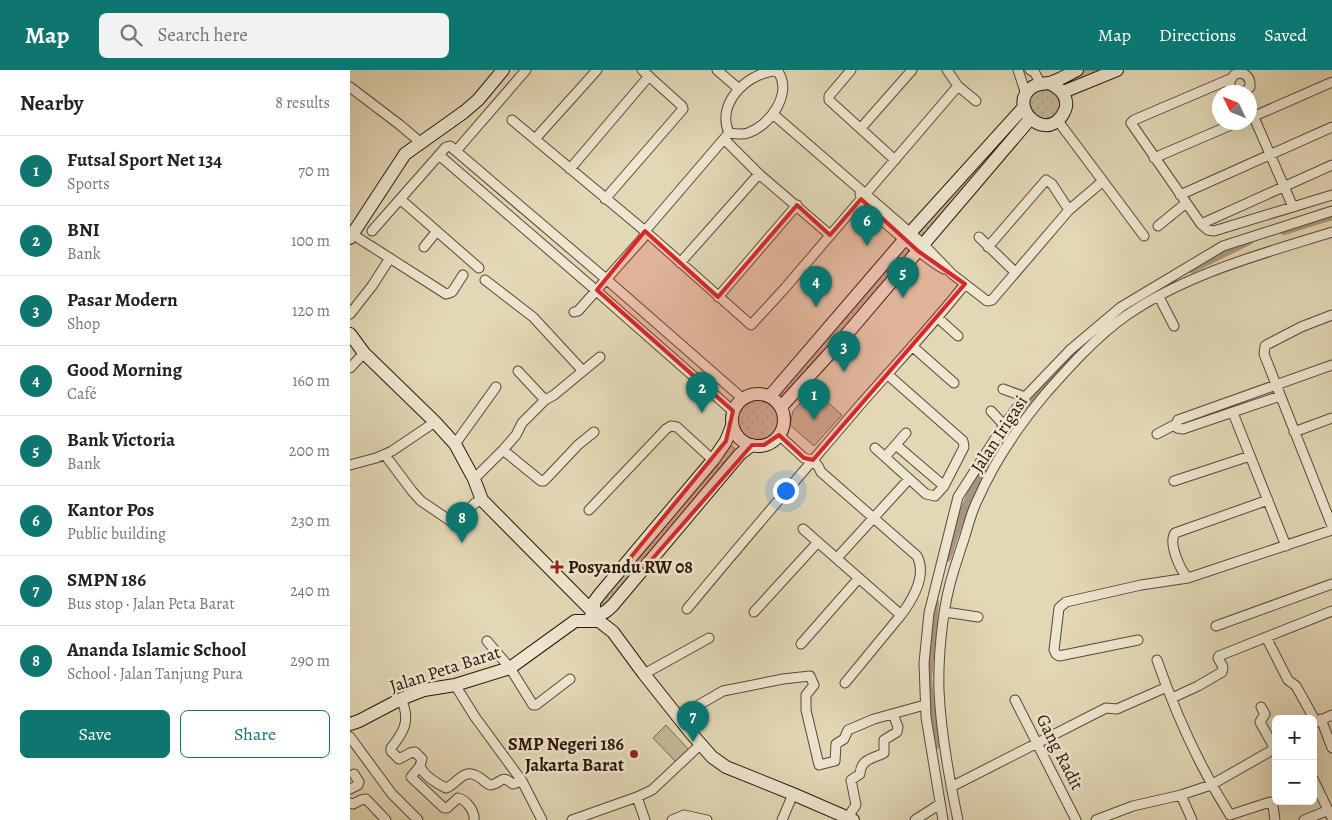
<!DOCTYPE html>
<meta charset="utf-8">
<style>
:root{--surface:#fff;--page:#f2f2f2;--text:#222;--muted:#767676;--line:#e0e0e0;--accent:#0f766e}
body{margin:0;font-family:Alegreya,serif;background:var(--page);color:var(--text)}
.controls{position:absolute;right:15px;bottom:15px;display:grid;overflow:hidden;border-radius:8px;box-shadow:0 5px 20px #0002}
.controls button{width:45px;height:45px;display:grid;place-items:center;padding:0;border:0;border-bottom:1px solid var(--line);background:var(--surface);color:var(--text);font:25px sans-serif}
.compass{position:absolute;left:862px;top:15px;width:45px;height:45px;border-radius:50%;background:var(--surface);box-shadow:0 5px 20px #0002;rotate:313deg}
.you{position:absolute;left:435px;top:420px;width:18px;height:18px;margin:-12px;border:4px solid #fff;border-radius:50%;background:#1a73e8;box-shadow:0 0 0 8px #1a73e833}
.badge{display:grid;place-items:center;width:32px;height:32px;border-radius:50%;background:var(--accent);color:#fff;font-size:16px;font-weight:700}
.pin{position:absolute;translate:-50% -41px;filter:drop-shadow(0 1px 2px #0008)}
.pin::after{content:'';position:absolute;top:26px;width:18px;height:15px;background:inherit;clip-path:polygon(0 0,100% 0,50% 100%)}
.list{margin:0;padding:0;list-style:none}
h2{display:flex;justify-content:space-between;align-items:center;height:65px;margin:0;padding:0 20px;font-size:21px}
h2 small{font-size:16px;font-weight:400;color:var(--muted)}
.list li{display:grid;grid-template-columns:32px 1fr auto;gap:15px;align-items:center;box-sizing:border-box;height:70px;padding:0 20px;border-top:1px solid var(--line)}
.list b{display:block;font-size:19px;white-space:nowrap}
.list p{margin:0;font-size:16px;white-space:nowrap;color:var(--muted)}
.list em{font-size:16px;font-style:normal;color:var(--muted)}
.actions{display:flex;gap:10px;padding:15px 20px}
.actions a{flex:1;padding:11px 0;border:1px solid var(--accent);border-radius:8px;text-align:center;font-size:18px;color:var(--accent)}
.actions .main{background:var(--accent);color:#fff}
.icon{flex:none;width:28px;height:28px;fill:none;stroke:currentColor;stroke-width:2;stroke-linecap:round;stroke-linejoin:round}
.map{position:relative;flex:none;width:982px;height:750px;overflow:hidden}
header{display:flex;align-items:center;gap:30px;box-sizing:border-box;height:70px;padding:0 25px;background:var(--accent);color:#fff}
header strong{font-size:24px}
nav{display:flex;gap:28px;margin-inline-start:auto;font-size:18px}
.search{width:350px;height:45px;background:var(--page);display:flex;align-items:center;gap:12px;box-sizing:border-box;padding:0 18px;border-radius:8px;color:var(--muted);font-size:19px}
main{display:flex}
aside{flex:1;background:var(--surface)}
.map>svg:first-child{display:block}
.grass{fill:url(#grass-dots);stroke:#7a6650}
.pitch{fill:#c4b798;stroke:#7a6650}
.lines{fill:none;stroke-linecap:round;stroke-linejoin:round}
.canal{stroke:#a6967b;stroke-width:8}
.street-casing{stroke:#5c4634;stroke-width:11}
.secondary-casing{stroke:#2f1508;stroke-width:14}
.street{stroke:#ede6d0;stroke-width:9}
.secondary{stroke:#ede6d0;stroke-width:12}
.marked{fill:#d62828;fill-opacity:0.2;stroke:#d62828;stroke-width:4;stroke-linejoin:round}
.poi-dot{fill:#8f2418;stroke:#ede6d0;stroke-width:2}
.labels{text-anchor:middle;stroke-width:5;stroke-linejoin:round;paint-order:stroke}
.street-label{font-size:18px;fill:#2f1508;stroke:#ede6d0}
.poi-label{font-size:18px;font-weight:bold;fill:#2f1508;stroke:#ede6d0;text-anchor:start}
</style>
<header>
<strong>Map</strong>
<div class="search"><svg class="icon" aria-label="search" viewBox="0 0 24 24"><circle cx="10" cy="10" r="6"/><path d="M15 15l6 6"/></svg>Search here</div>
<nav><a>Map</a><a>Directions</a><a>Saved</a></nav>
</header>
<main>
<aside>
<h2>Nearby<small>8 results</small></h2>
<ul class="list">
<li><span class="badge">1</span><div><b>Futsal Sport Net 134</b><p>Sports</p></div><em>70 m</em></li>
<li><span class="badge">2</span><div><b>BNI</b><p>Bank</p></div><em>100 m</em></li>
<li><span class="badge">3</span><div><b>Pasar Modern</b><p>Shop</p></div><em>120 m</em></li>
<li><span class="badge">4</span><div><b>Good Morning</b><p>Café</p></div><em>160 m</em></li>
<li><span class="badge">5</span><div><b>Bank Victoria</b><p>Bank</p></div><em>200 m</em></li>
<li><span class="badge">6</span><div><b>Kantor Pos</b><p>Public building</p></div><em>230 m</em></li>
<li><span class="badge">7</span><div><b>SMPN 186</b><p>Bus stop · Jalan Peta Barat</p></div><em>240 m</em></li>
<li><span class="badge">8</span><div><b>Ananda Islamic School</b><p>School · Jalan Tanjung Pura</p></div><em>290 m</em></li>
</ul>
<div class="actions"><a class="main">Save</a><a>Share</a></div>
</aside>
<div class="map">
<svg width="982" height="750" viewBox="0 0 982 750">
<defs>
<pattern id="grass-dots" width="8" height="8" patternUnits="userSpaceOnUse" patternTransform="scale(1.25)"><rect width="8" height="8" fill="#c4b798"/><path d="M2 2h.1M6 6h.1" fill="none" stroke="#a99c82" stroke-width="1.8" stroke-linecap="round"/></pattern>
</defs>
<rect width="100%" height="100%" fill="#e3d8b6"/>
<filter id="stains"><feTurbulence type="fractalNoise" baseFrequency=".004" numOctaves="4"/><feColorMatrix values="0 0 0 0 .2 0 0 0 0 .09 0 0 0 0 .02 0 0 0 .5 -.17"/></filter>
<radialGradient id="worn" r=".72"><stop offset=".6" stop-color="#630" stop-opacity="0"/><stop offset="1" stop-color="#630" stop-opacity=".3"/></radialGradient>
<path class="grass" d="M727,0H767L713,22L708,51L680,50L573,174L560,163L659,53L676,24Z
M557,176L559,179L558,182L563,187L437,331L425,320Z
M382 350a26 26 0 1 1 52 0a26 26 0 1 1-52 0Z
M376,371L390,384L250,544V524Z"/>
<path class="pitch" d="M463,319L492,345L464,376L440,355L443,341Z
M316,655L339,680L326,692L303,668Z"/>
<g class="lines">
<path class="canal" d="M934,161L982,146
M842,199L899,171
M740,271L754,257L791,229
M597,488C615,431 641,371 682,326C694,313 709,302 721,289
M585,533L578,609L585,676"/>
<g class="street-casing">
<path id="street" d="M367,0L389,19
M501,0L479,26V30L545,90
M597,0L608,16L626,31
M668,0L676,24
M680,0L685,3L690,13
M424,1L429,3C442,25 419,56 398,63C392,65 385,64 379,63C366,34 396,4 424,1Z
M880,9L784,50L781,53L851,154L858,160L864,161L982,125
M0,17L50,55L70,72
M885,22L880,18V11L884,5C893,0 901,6 900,17L894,22
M899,36L943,137
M423,44L573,174L602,204L637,231L642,230L719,140L753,111
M900,48L982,12
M162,50L295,161L401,255L435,218L608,16
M708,51L794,166
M511,58L562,0
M185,69L247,0
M374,69L409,104L480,165
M106,81L176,0
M89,85L242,217L383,341
M804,88L888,52
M220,99L299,6
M510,124C512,137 580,192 594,199
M830,125L982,57
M50,129L129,198
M255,129L333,39L332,36L292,0
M851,154L982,95
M808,156L836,133
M22,161L96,77L100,76L256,209L392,328
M2,164L96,224L102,222L113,205
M629,167L665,202
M74,177L87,161
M638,177L696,110L702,114L719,140
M330,193L409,104
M135,210L183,247L232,300
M368,227L447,135
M809,227L824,256
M224,242L228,241L293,168L295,161L379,63
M0,244L22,216L40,188
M982,245L951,257L918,274L915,276L914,284L982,456
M588,248L608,266
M562,276L604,313
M0,298L14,283
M168,301L195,330
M653,319L675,327
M641,341L654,355
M883,343L936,476
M826,354L827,358L833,359L930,326
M944,362L982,348
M807,364L826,354L828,350L982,295
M429,365L454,388L463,390L468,396L471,402L567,486C577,505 563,529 551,545
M105,374L146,317
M546,375L594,416
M525,378L576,424L585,426L594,416L614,377L613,371L537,304
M153,380L191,411H194L228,375L244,362
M35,385L62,421L71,431L102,452H106L125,433L132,430
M535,387L556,363
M0,395L26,388L42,381L85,352
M124,409L153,380L166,365L172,353L195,330L204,325L250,287
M824,411L900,386
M239,440L316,359L321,356L327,357L363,390
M453,459L551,545L495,613
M487,488L559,409
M838,508C830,500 818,473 825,463L918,430
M337,539C394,470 452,403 510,335C545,295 582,256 615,214
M404,542L468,472
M595,542L628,547
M866,556L982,514
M916,567L938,610L946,616L966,652
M788,570L709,586L706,584L704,580L709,538L716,532L791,515L838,508L982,460
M137,571L160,598L183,635H186L220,609
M451,574L509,508
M807,590C825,642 851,699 880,745L920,732L923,736L925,750
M294,604L359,568
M105,615L125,647L172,711L192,750
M822,628L848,616L872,602L873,597L868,588L869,586L982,541
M51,629C61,650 54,662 41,678V681L49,689L60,683L65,682L72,689L70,696L61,707L94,738H97L108,728C117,730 125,742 124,750
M665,630L726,750
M911,637L915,644L910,652L925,679
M328,647L373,621L433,609L460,606L464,615L456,625V640L469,695L485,691L486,674L494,669L498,660L524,649L571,636L575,637
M971,649L982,678
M966,652L982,645
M0,667L42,724L68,750
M70,696C74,706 86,713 96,718C107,714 113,698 127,706C132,708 135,713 140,715C152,714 150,703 163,714L172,711
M963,709L982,748
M601,717L756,638L767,639L817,617
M0,719L8,715L9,712L4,704
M831,725L842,750
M287,727L295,750
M0,733L3,734L11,730L16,729L36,750
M498,747L506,735L501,710L510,704C511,689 522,689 534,683V670L547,662L548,657L543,644
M222,750L287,727L302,720L351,674
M322,750L334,745L357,750
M432,750L443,724
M565,750L590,734
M593,750L576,647L574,593L579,543L608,427L654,355L675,327L720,280L771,237L873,176L982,141
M608,750C599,708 591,664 589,621C588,589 592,544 600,514C604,499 609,484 614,469C618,457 621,443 627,431C644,392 669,355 697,322C721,295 747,266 777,245C838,203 912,184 982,162
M746,750L783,736L831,725L861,715L926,678
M954,750L979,740"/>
</g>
<g class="secondary-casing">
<path id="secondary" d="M699,13C708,17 715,22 716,32C717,37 714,43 711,47C693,71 658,36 681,18C687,13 692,14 699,13C708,11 719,4 727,0
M713,22L767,0
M0,168L55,84L114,42L128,30L153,0
M0,264L14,283L85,352L105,374L124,409L132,430L244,543
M382 350a26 26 0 1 1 52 0a26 26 0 1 1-52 0Z
M420,326L560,163L674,37
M431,337L491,271L680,49
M244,543C253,545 256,542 263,535L390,384L402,375
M241,546L244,543V532L250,524L363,390L376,371L382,356
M0,654L9,651L51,629L74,620L105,615L160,598L225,551H249L263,562L294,604L340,662L362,687L376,697L443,724L503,750"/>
</g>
<use href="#street" class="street"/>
<use href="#secondary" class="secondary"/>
</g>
<path class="marked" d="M511,129L568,181L615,214L463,390L454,388L429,365L414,375H402L290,503L276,493L376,371L383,341L247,220L295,161L368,227L447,135L480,165Z"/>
<g class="poi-dot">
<path d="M204.5 489.5h5v5h5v5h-5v5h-5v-5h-5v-5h5z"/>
<circle cx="284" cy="684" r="5"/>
</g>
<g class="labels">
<g class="street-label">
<text transform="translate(649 364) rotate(-57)" y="6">Jalan Irigasi</text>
<text transform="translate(95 599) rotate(-18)" y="6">Jalan Peta Barat</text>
<text transform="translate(710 682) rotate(63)" y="6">Gang Radit</text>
</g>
<g class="poi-label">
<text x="218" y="503">Posyandu RW 08</text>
<text x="274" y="680" text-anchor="end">SMP Negeri 186<tspan x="274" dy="21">Jakarta Barat</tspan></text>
</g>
</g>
<rect width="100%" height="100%" filter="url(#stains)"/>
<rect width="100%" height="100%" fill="url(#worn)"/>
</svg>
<div class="controls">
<button>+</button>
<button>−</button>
</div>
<svg class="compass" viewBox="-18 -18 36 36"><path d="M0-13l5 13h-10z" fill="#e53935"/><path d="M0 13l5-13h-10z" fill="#767676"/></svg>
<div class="you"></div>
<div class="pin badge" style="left:464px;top:350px">1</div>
<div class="pin badge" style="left:352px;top:343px">2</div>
<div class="pin badge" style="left:494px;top:302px">3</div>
<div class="pin badge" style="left:466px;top:237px">4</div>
<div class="pin badge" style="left:553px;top:228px">5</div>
<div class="pin badge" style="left:517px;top:176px">6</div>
<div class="pin badge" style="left:343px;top:672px">7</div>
<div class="pin badge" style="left:112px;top:473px">8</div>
</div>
</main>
